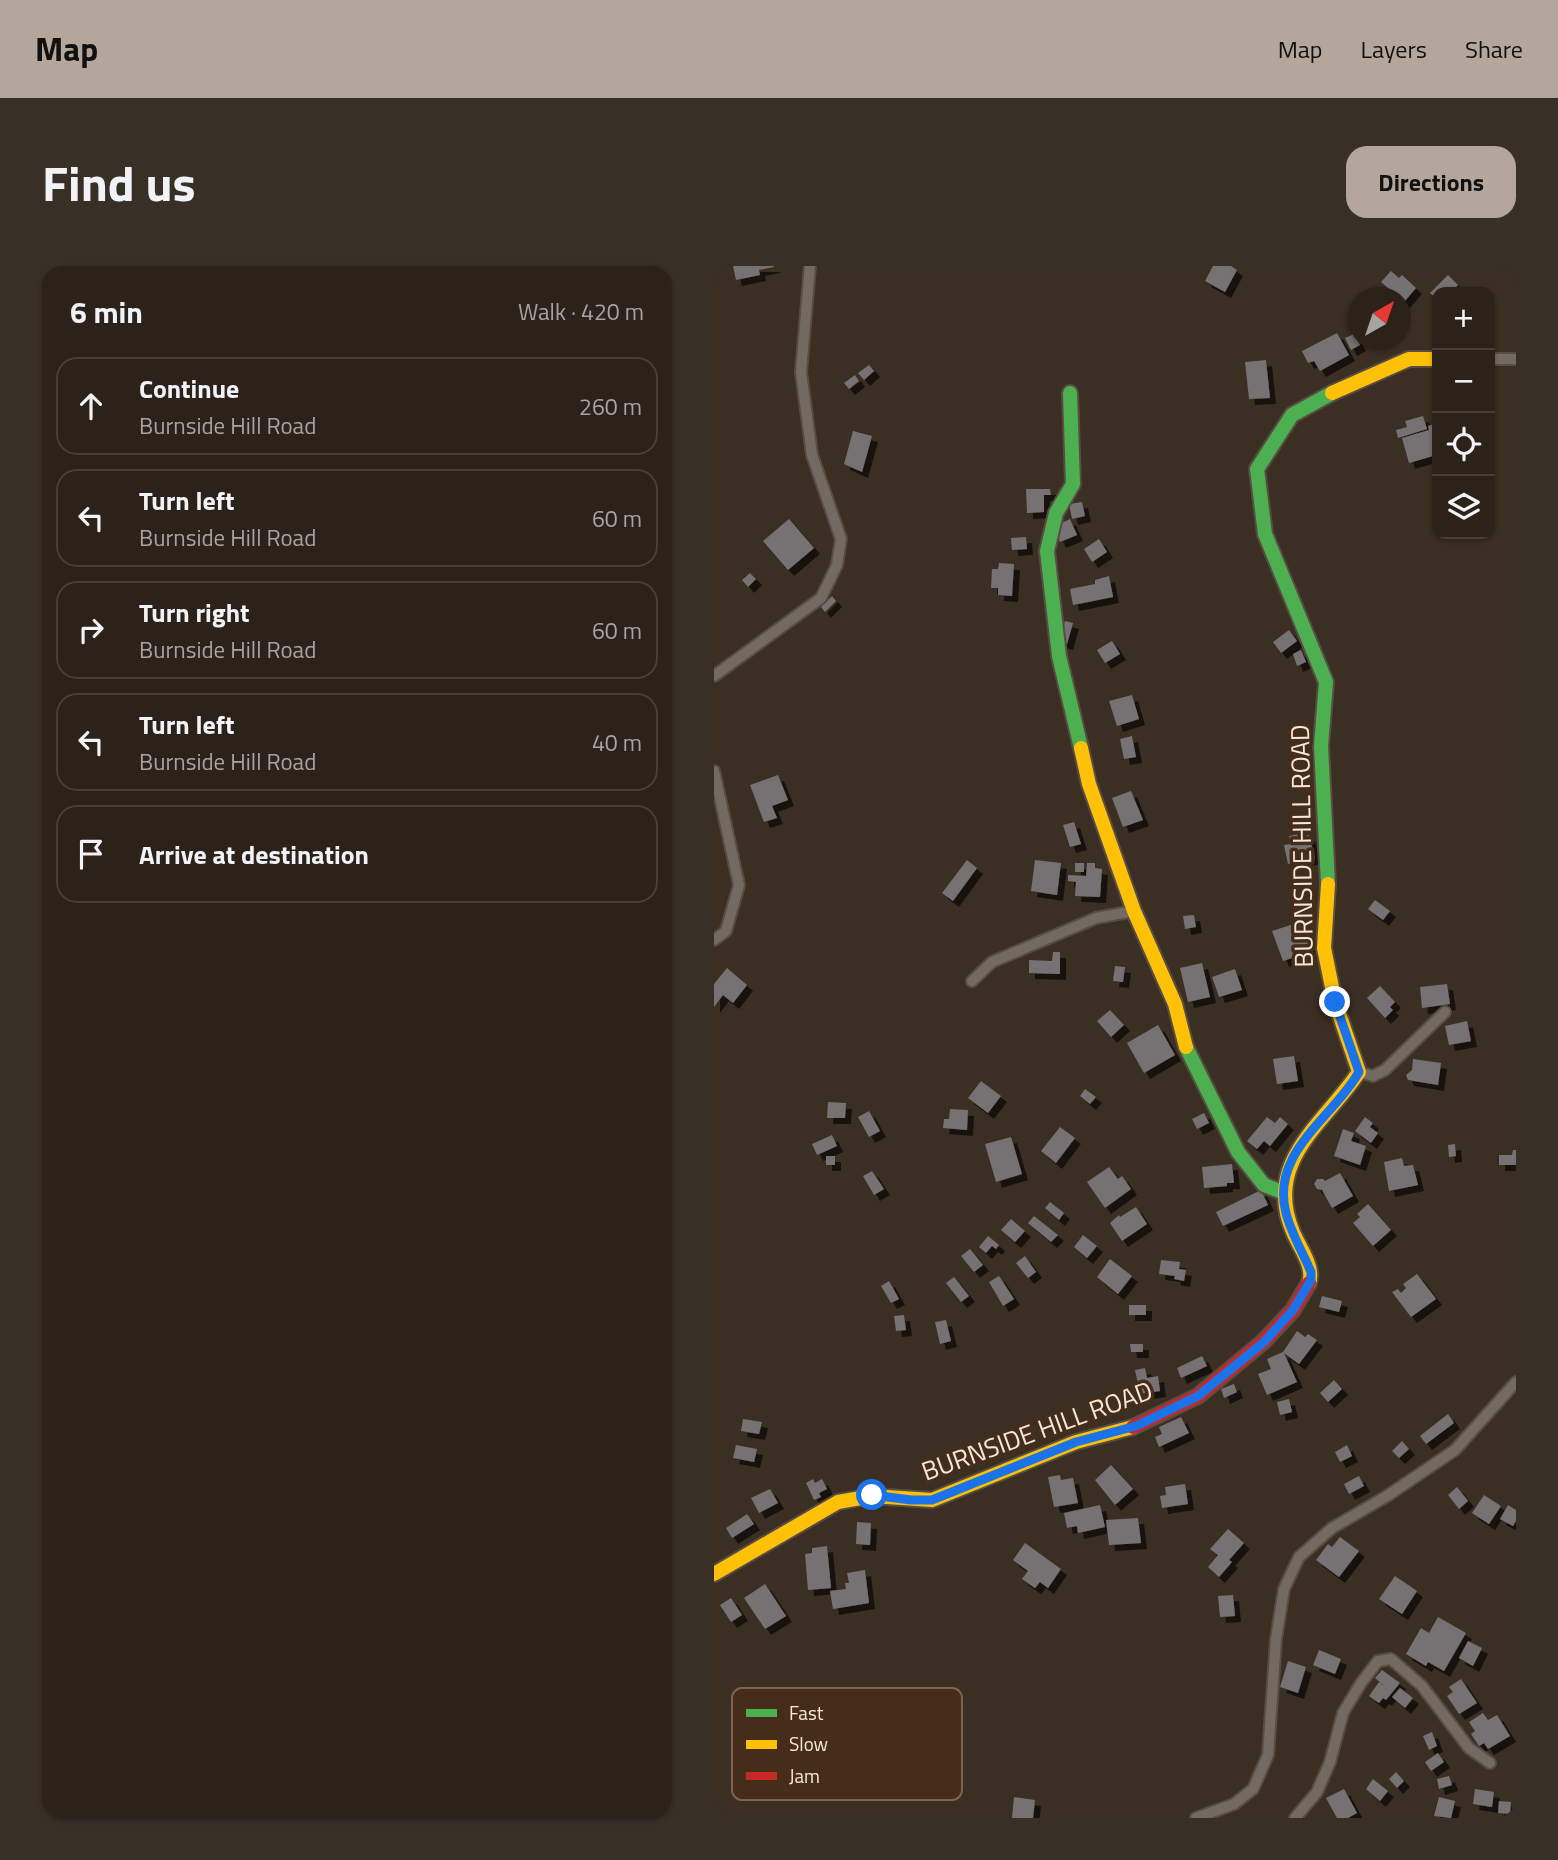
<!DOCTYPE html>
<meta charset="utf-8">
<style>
:root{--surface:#2c221a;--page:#382f27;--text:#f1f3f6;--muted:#a6a4a2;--line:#483f39;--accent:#b5a69b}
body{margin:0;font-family:"Titillium Web",sans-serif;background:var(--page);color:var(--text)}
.controls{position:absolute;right:21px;top:21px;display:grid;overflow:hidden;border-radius:14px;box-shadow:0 2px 5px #0004}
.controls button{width:63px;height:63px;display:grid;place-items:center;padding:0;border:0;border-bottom:2px solid var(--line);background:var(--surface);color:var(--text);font:35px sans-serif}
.compass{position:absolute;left:634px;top:21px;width:63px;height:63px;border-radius:50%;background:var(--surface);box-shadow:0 2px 5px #0004;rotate:40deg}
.stop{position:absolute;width:21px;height:21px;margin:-16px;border:5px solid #1a73e8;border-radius:50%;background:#fff}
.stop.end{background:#1a73e8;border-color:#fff;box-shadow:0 2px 7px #0008}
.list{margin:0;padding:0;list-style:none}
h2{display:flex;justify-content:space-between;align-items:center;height:91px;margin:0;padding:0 28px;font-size:30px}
h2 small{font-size:23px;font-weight:400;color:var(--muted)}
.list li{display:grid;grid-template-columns:46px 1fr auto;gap:21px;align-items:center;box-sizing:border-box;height:98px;margin:0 14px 14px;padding:0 14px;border:2px solid var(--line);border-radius:21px}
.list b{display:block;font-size:26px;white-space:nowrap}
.list p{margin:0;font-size:23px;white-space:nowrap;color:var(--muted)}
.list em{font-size:23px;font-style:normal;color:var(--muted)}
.icon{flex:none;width:38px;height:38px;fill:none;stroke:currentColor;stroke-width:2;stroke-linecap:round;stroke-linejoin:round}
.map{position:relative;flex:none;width:802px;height:1552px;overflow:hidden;border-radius:21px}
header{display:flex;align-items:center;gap:42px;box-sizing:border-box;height:98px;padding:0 35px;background:var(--accent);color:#111}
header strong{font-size:33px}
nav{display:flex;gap:38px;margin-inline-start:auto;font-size:24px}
.intro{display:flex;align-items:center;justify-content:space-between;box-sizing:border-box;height:168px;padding:0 42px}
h1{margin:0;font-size:49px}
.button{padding:18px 32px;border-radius:21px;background:var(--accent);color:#111;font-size:24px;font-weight:700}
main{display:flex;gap:42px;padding:0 42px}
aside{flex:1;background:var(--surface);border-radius:21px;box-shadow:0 2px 5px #0004}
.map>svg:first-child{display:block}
.building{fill:#767172;filter:url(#shadow)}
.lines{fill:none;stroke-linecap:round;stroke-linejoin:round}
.street-casing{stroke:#584d43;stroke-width:14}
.fast-casing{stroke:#584d43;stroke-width:18}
.slow-casing{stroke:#584d43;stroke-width:18}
.jam-casing{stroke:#584d43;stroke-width:18}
.street{stroke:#736a61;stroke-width:10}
.fast{stroke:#4caf50;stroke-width:14}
.slow{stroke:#ffc107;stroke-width:14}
.jam{stroke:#c62828;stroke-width:14}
.route{stroke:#1a73e8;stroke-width:9}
.labels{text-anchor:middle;stroke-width:7;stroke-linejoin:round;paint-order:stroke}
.street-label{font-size:26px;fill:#f7e7db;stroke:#452d19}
.key{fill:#452d19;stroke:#7a6553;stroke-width:2}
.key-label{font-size:19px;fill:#f7e7db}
</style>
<header>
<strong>Map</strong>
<nav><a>Map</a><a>Layers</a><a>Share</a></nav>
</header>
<div class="intro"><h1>Find us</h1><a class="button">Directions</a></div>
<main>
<aside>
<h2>6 min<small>Walk · 420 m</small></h2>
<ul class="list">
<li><svg class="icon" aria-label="ahead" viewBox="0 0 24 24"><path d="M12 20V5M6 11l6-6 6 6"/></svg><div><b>Continue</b><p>Burnside Hill Road</p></div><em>260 m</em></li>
<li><svg class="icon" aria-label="left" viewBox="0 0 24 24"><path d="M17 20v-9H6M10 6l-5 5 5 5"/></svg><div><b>Turn left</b><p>Burnside Hill Road</p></div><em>60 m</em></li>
<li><svg class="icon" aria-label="right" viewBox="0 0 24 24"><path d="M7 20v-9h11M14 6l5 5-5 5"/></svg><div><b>Turn right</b><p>Burnside Hill Road</p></div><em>60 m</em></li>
<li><svg class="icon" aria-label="left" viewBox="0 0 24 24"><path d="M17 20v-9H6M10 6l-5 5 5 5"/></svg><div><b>Turn left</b><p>Burnside Hill Road</p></div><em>40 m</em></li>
<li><svg class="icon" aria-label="arrive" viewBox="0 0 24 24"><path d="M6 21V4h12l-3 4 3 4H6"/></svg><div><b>Arrive at destination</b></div></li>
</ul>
</aside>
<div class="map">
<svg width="802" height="1552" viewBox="0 0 802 1552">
<defs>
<filter id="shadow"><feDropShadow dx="6" dy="6" stdDeviation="0" flood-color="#0009"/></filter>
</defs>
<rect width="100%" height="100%" fill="#3b2e23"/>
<path class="building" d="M19,0H60V1L45,4L46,9L22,14Z
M499,0H517L523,4L511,26L491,15Z
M677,5L685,12L688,9L702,22L690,36L667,16Z
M734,9L744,19L737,26H723V33L716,27Z
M623,67L635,89L606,105L600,95L594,97L588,85Z
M640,68L646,79L637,84L631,72Z
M552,94L556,132L535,133L531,96Z
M155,99L160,105L150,114L144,107Z
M141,109L145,115L135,123L130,117Z
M709,150L713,163L684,172L682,164L693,161L691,155Z
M723,157V186L718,187L719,190L695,197L688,172L715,164L714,160Z
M139,165L158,170L148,206L130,198Z
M312,223H336L337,229H330V246L313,247Z
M368,236L371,250L358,253L355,238Z
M75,253L100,282L74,304L49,275Z
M356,253L363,269L346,276L339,261Z
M312,271L313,283L298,284L297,272Z
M385,273L393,286L378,296L370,283Z
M285,297L300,298L298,330L284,329V322H277L278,303H284Z
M36,307L42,313L34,321L28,314Z
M395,310L399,331L359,339L356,323L381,318V314Z
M118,330L122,335L111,346L107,341Z
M351,355L359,357L353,378L344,376Z
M575,364L583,375L567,387L559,376Z
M398,375L406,388L391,397L383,384Z
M587,384L592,396L583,400L579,388Z
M418,429L425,453L403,460L395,435Z
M418,470L422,491L410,493L406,473Z
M64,509L74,534L58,540L63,552L50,556L36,519Z
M417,525L429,554L409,561L398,532Z
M360,556L367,578L356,581L349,559Z
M585,568L586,571L595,569L601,592L574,598L570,579L577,578L575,570Z
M253,594L263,602L239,635L228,627Z
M321,594L347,597L343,629L317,625Z
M361,597H370V606H361Z
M373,597H381V602L388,603L386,631L361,630L362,616L354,615V609L372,610Z
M661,634L676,645L669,654L654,643Z
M480,649L482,661L471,663L469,650Z
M586,656L597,686L569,695L558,665Z
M339,686H346V708L315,707V694L338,695Z
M488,697L496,731L474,736L466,702Z
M401,700L411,701L409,716L399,715Z
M13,702L33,719L19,737L9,729L0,741V718Z
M521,703L528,724L505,731L498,711Z
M733,718L736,738L708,742L706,721Z
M666,720L681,736L676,741L679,744L671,752L653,732Z
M396,744L410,759L397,771L383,755Z
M753,755L757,775L735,779L731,760Z
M444,759L461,789L430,807L413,777Z
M580,790L584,815L563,818L559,793Z
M699,793L727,797L724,819L694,814L692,809L698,804Z
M267,815L287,830L274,847L254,832Z
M371,823L382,831L376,838L366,830Z
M114,836L132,837L131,852H113Z
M236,843L254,844L253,864L229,862L230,853H235Z
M155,845L166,865L155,871L144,851Z
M490,847L495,857L483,863L478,853Z
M553,851L561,857L566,851L574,858L556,880L550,875L543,883L533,875Z
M651,851L659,857L656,861L664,867L657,877L641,865Z
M346,861L361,872L342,897L327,885Z
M629,863L640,867L637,875L652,880L646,899L620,890Z
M118,869L123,880L103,889L98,878Z
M297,871L308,908L282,916L271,878Z
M741,878L742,890L735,891L734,879Z
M799,884H802V899H785V889H798Z
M112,890H121V899H112Z
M688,892L690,900L699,899L704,919L675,925L670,896Z
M518,898L520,917H513V920L490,922L488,901Z
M395,901L404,913L408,910L417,923L391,942L373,916Z
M158,905L170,923L160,929L149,910Z
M626,907L639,930L618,942L608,924L603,923L600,918L603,913H609L611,915Z
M547,924L554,939L509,960L502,946Z
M336,936L350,947L345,954L331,942Z
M654,938L677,964L659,980L639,957L646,951L643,948Z
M422,941L433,958L408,975L396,957L405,949L406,951Z
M320,950L344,969L337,976L314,957Z
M297,953L311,965L301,976L287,964Z
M369,969L383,980L373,992L360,981Z
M274,970L285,979L282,983L278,980L272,987L265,981Z
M256,983L269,999L260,1006L247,990Z
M311,990L322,1006L314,1012L302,997Z
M396,993L418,1010L404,1028L383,1011Z
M447,994L466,996L465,1003L472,1004L470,1015L460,1013L461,1010L445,1008Z
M703,1008L722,1033L697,1051L678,1026L684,1023L687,1027L692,1022L689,1018Z
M285,1010L300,1033L289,1040L275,1016Z
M240,1011L255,1030L247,1036L232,1017Z
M175,1015L185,1033L177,1037L167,1020Z
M608,1030L628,1035L625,1046L605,1041Z
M415,1039H432V1049H415Z
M190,1049L192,1064L182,1065L180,1050Z
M232,1054L237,1075L226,1078L221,1056Z
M583,1065L591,1071L594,1068L603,1074L585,1098L570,1087L583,1116L553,1129L544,1108L557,1103L553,1093L569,1086Z
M416,1078H429V1086H417Z
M488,1090L493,1100L467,1112L463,1102Z
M431,1102L433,1112L444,1110L446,1125L426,1128L421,1104Z
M620,1114L628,1123L614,1136L606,1127Z
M520,1118L523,1126L510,1132L507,1123Z
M575,1133L578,1146L566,1149L563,1136Z
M734,1148L740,1157L712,1178L706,1170Z
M467,1151L475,1167L445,1181L441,1171L448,1168L445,1161Z
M29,1153L48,1156L45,1168L27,1165Z
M688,1175L695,1183L685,1192L678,1185Z
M22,1179L43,1183L40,1196L19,1192Z
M633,1179L638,1190L626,1196L621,1186Z
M397,1199L419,1223L401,1239L381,1214Z
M346,1209L347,1214L359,1212L364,1237L340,1241L334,1211Z
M645,1210L650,1220L635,1228L630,1218Z
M99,1213L101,1217L108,1213L113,1223L105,1227L107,1231L100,1234L92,1217Z
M471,1218L474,1238L448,1242L446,1230L452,1229L451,1221Z
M743,1221L754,1235L745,1243L734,1229Z
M56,1223L64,1237L45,1247L37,1232Z
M770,1229L787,1240L775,1258L758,1247Z
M386,1239L391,1261L364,1267L363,1260L353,1262L350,1247Z
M794,1239L802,1244V1255L799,1260L786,1253Z
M33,1248L40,1258L18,1272L12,1262Z
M424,1252L427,1277L395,1279L392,1254Z
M143,1256L157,1257L156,1279L142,1278Z
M514,1263L530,1277L515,1294L518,1296L505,1311L494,1301L504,1289L496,1283Z
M626,1271L645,1285L625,1311L602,1294L614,1278L618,1281Z
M311,1277L347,1303L334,1322L326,1316L321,1322L308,1313L314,1305L299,1294Z
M113,1280L117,1322L94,1324L91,1288L98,1287V1282Z
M151,1304L155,1337L119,1343L116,1325L132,1323L131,1317H135L133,1307Z
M681,1310L703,1325L688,1348L665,1333Z
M51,1318L72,1350L51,1363L30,1332Z
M519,1329L521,1350L506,1351L504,1330Z
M17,1332L28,1349L17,1356L6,1339Z
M724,1351L752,1367L730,1405L714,1396L712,1400L692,1388L707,1362L715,1367Z
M754,1375L768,1382L759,1400L745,1392Z
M605,1384L627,1393L621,1408L599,1399Z
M574,1395L592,1401L584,1427L566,1421Z
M668,1404L686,1417L672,1434L669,1432L665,1437L655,1430L665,1416L673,1422L661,1412Z
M747,1413L763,1437L745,1448L733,1430L739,1426L735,1421Z
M686,1422L699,1432L691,1442L678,1431Z
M769,1447L774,1454L783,1449L796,1470L774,1483L770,1477L765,1480L757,1468L761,1465L755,1456Z
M718,1466L723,1480L715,1484L709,1470Z
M724,1487L730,1496L717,1505L711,1496Z
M682,1506L690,1515L683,1522L675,1513Z
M735,1510L738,1519L725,1523L723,1513Z
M659,1513L674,1525L666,1535L652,1523Z
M630,1523L643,1547L634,1552H623L612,1532Z
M761,1523L780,1526L778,1541L759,1538Z
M300,1531L321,1534L319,1552H298Z
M725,1531L741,1535L737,1552L720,1550Z
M785,1535L797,1536L796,1548L784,1547Z"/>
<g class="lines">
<g class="street-casing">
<path id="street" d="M776,93H802
M0,410L107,332L123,299L127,273L98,189L87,106L96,0
M0,505L25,619L12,665L0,674
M258,715L278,696L382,652L420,645
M645,806L659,810L671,804L731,746
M482,1552L520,1538L539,1523L554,1489L562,1373L570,1323L585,1291L618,1262L673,1230L741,1184L802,1116
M581,1552L603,1526L616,1496L629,1447L647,1417L664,1395L677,1393L708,1420L755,1482L776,1497"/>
</g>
<g class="fast-casing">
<path id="fast" d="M356,127L359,218L342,247L333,285L345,390L367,482
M614,618L607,480L612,416L551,268L543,203L578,149L618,127
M472,781L524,886L550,919L568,926"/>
</g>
<g class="slow-casing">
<path id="slow" d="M618,127L695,93H723
M367,482L375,518L420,645L461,738L472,781
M595,1017C601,1001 585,981 579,966C549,895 610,858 645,806L621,736L610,682L614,618
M0,1308L124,1236L158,1230L218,1234L362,1176L419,1161"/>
</g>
<g class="jam-casing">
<path id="jam" d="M419,1161L484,1130L549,1076L579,1044L595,1017"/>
</g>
<use href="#street" class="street"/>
<use href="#fast" class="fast"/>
<use href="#slow" class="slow"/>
<use href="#jam" class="jam"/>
</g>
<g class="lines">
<path class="route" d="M158,1229L197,1234H218L362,1176L422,1160L484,1130L550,1076L579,1044L597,1014V1006C589,987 577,967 572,947C556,886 619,852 645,806L621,736"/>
</g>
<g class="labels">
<g class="street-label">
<text transform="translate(588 580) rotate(-91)" y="9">BURNSIDE HILL ROAD</text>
<text transform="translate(323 1165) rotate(-20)" y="9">BURNSIDE HILL ROAD</text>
</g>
</g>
<rect x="18" y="1422" width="230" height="112" rx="10" class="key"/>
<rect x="32" y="1443" width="31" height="8" fill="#4caf50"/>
<rect x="32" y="1474" width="31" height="9" fill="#ffc107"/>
<rect x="32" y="1506" width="31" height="8" fill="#c62828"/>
<g class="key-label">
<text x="75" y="1454">Fast</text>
<text x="75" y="1485">Slow</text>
<text x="75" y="1517">Jam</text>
</g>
</svg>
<div class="controls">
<button>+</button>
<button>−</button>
<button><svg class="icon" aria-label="locate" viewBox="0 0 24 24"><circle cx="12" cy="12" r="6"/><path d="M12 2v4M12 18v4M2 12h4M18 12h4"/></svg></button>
<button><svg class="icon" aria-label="layers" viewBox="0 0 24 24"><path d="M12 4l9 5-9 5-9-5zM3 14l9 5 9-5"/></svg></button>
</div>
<svg class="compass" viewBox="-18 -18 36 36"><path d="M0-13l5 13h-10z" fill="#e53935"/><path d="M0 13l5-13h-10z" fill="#a6a4a2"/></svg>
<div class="stop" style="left:158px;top:1229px"></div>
<div class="stop end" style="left:621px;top:736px"></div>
</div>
</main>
